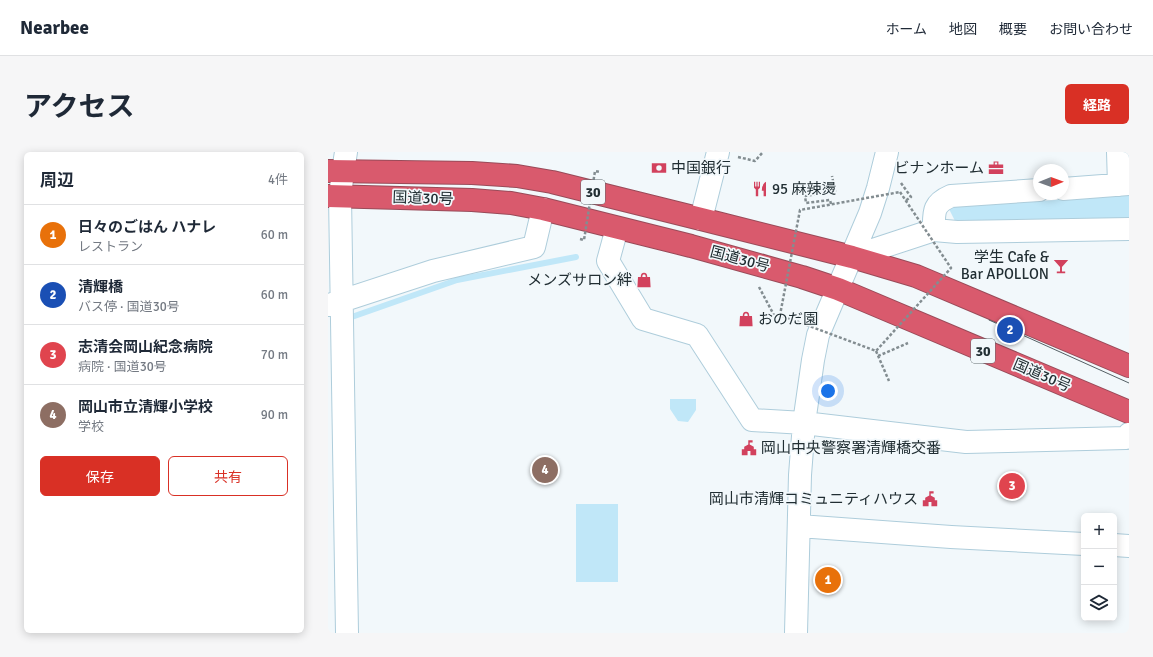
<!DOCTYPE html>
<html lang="ja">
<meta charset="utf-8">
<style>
:root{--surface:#fff;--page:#f6f6f7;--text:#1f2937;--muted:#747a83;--line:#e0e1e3;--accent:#d93025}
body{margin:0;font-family:Signika,"Noto Sans JP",sans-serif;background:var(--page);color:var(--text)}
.controls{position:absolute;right:12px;bottom:12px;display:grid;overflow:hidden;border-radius:6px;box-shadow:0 2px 10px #0003}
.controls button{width:36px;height:36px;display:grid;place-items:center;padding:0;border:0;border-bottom:1px solid var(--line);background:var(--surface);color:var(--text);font:20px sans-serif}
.compass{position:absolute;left:705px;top:12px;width:36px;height:36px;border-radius:50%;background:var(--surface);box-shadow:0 2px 10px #0003;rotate:89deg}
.you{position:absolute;left:500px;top:239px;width:14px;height:14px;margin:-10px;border:3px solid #fff;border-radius:50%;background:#1a73e8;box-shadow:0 0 0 6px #1a73e833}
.badge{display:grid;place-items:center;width:26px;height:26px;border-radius:50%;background:var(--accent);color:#fff;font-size:13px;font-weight:700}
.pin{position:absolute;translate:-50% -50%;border:2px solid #fff;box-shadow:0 1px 4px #0006}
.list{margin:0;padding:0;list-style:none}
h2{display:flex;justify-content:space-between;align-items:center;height:52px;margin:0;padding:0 16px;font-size:17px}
h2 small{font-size:13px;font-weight:400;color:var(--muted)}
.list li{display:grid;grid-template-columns:26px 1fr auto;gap:12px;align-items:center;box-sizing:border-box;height:60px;padding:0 16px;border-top:1px solid var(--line)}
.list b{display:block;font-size:15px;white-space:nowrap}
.list p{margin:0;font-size:13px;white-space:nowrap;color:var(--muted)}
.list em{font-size:13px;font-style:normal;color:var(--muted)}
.actions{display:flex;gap:8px;padding:12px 16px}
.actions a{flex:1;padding:9px 0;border:1px solid var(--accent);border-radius:6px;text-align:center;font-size:14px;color:var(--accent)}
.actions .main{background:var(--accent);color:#fff}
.icon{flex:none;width:22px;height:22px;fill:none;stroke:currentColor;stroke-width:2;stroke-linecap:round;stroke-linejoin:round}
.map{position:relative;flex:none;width:801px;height:481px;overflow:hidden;border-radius:6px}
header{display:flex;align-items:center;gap:24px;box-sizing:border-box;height:56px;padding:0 20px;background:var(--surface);border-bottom:1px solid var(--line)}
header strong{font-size:19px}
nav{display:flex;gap:22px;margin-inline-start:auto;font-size:14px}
.intro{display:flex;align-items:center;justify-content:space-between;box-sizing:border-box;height:96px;padding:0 24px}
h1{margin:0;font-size:28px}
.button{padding:10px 18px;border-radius:6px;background:var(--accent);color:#fff;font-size:14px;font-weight:700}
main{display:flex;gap:24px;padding:0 24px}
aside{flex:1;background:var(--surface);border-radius:6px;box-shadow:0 2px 10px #0003}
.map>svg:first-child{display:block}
.water{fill:#c0e7f8}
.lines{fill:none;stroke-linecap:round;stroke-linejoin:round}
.stream{stroke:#c0e7f8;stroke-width:6}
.minor-casing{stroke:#aecddb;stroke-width:24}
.highway-casing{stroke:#994b59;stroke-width:24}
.path{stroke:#838d91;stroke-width:2.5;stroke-dasharray:3 2;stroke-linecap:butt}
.minor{stroke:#fff;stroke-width:22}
.highway{stroke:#d95a6d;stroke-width:22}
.tram{stroke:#556065;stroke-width:1}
.path-bridge{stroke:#838d91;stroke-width:2.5;stroke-dasharray:3 2;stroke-linecap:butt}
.labels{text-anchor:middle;stroke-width:3.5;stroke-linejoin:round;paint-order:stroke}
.shield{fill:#f2f8fb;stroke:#606b6f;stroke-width:1}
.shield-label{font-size:14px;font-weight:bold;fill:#212e33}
.poi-label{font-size:15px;fill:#212e33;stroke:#f2f8fb;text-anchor:start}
.street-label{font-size:15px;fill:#212e33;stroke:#f2f8fb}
</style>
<header>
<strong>Nearbee</strong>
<nav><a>ホーム</a><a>地図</a><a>概要</a><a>お問い合わせ</a></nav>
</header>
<div class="intro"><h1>アクセス</h1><a class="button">経路</a></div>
<main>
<aside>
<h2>周辺<small>4件</small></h2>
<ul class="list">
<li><span class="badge" style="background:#e8710a">1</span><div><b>日々のごはん ハナレ</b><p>レストラン</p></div><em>60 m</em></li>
<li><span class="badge" style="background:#1a4fb4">2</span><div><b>清輝橋</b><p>バス停 · 国道30号</p></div><em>60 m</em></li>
<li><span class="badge" style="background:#e0444e">3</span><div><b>志清会岡山紀念病院</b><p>病院 · 国道30号</p></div><em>70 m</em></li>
<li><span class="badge" style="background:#8d6e63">4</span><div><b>岡山市立清輝小学校</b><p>学校</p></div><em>90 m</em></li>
</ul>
<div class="actions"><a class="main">保存</a><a>共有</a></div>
</aside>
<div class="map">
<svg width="801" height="481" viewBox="0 0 801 481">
<rect width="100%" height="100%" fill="#f2f8fb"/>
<path class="water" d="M788,44H801V68L628,71L620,55Z
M342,247H368V258L360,270L350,269L342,257Z
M248,352H290V430H248Z"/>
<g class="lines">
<path class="stream" d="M18,167L129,128L248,105"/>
<g class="minor-casing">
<path id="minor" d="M18,0L15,19L12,44L19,481
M790,0L791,33
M735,37L801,32
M373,67L390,0
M289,76L280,109L315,167L369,183L424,268L476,271L638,290L798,286L801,282
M606,78L629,80L801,77
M524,105L606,78C606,61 604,52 623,44L711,38
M1,153L105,119L206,95L215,57
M471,374L623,385L756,392
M786,393L801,394
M468,481L472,323L476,271L485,208L490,183L542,61L550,36L559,0"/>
</g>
<g class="highway-casing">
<path id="highway" d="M0,19L144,21L189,24L224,30L373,67L524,105L588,124L801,214
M0,44L144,48L183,51L215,57L363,94L474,125L510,137L801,260"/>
</g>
<path class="path" d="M410,5L427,9L435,0
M573,31L583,45L577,49
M503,52L502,48L478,51L477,44L507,39L504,24
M431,135L447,165L452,163
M548,199L561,229
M550,204L580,191"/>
<use href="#minor" class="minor"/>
<use href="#highway" class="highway"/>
<path class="tram" d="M661,168L801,231"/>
<path class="path-bridge" d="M572,40L623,116L548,199L452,163L472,58Z
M252,87L256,88L267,19L272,20"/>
</g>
<defs>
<g id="bank-bare" transform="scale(1.2)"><path d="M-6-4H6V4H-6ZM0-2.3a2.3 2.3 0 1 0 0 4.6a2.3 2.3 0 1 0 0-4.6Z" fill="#d2415d" stroke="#f2f8fb" stroke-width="2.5" paint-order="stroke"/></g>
<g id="office-bare" transform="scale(1.2)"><path d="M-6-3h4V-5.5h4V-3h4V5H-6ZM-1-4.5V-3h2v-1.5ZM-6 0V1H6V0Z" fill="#d2415d" stroke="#f2f8fb" stroke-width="2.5" paint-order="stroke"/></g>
<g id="restaurant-bare" transform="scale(1.2)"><path d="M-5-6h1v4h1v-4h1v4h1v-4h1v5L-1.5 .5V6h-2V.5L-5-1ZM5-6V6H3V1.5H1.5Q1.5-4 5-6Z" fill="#d2415d" stroke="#f2f8fb" stroke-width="2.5" paint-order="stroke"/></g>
<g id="bar-bare" transform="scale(1.2)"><path d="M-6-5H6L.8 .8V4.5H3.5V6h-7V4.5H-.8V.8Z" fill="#d2415d" stroke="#f2f8fb" stroke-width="2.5" paint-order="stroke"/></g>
<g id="shop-bare" transform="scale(1.2)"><path d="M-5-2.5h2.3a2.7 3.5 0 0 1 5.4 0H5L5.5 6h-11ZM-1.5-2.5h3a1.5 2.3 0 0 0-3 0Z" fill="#d2415d" stroke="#f2f8fb" stroke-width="2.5" paint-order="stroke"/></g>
<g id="civic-bare" transform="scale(1.2)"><path d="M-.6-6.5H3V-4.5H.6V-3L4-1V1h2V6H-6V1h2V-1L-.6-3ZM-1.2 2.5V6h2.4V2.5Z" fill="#d2415d" stroke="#f2f8fb" stroke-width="2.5" paint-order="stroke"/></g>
</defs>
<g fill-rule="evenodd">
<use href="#bank-bare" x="331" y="16"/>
<use href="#office-bare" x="668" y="16"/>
<use href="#restaurant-bare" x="432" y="37"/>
<use href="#bar-bare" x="733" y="114"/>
<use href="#shop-bare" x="316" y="128"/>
<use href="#shop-bare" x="418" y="167"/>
<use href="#civic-bare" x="421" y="296"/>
<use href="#civic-bare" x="602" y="347"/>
</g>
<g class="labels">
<g class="shield">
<rect x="253" y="28" width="24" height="24" rx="3"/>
<rect x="643" y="187" width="24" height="24" rx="3"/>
</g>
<g class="shield-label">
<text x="265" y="45">30</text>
<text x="655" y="204">30</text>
</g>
<g class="poi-label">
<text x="343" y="21">中国銀行</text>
<text x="656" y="21" text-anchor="end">ビナンホーム</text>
<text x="444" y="42">95 麻辣燙</text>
<text x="721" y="110" text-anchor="end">学生 Cafe &amp;<tspan x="721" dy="17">Bar APOLLON</tspan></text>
<text x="304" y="133" text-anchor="end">メンズサロン絆</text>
<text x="430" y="172">おのだ園</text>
<text x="433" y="301">岡山中央警察署清輝橋交番</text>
<text x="590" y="352" text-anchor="end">岡山市清輝コミュニティハウス</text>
</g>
<g class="street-label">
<text transform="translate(95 46) rotate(2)" y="5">国道30号</text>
<text transform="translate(412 107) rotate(15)" y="5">国道30号</text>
<text transform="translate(714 223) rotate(23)" y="5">国道30号</text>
</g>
</g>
</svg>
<div class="controls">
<button>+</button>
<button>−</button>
<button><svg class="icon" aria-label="layers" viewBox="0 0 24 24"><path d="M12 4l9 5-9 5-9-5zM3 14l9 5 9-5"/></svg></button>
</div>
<svg class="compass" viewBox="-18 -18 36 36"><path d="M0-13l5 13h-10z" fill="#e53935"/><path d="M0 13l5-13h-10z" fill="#747a83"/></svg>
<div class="you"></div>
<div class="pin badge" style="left:500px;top:428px;background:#e8710a">1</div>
<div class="pin badge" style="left:682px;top:178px;background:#1a4fb4">2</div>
<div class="pin badge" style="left:684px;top:334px;background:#e0444e">3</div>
<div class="pin badge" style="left:217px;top:318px;background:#8d6e63">4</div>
</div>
</main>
